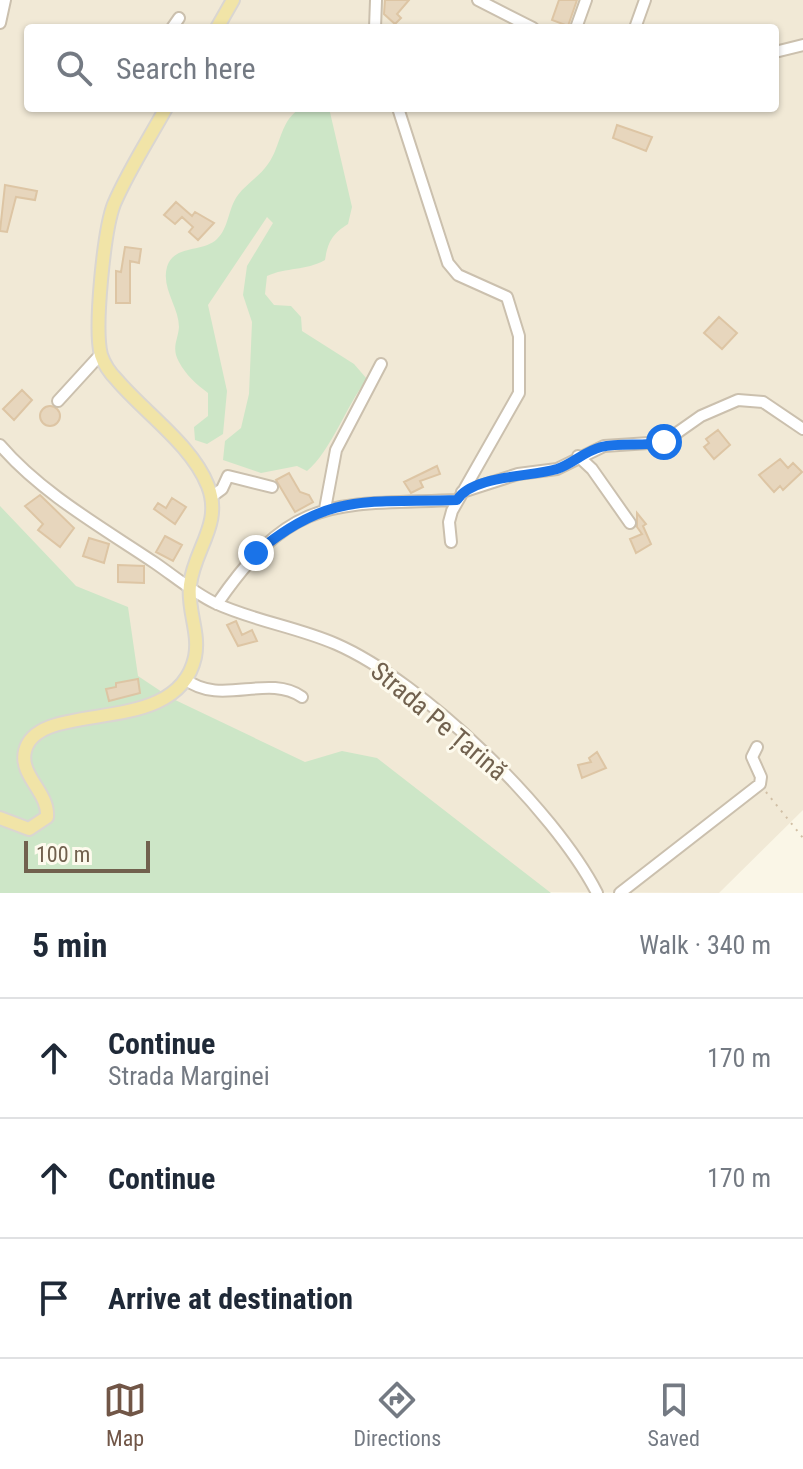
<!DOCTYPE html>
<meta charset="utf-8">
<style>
:root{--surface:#fff;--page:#f2f2f3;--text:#1f2937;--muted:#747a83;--line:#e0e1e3;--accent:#715647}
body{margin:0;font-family:"Roboto Condensed",sans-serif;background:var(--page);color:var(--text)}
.scale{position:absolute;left:24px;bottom:20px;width:126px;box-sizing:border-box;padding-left:8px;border:4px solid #71614e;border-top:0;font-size:22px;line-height:28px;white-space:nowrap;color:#71614e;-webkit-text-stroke:6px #fdfaed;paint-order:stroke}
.stop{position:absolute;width:24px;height:24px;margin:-18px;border:6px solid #1a73e8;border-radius:50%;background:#fff}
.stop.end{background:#1a73e8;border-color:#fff;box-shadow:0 2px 8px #0008}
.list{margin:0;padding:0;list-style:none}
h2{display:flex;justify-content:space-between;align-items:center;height:104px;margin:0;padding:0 32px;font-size:34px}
h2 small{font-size:26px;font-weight:400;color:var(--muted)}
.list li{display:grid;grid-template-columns:52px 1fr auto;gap:24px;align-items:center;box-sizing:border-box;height:120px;padding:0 32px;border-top:2px solid var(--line)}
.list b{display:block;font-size:30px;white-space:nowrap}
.list p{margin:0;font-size:26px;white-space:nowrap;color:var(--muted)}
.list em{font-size:26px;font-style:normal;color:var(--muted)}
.icon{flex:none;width:44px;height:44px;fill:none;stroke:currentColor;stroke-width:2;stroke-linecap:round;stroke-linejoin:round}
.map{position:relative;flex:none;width:803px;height:893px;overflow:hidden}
.search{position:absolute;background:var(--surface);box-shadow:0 2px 6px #0004;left:24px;right:24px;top:24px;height:88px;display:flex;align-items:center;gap:20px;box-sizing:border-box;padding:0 28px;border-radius:8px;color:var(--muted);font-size:30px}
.sheet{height:464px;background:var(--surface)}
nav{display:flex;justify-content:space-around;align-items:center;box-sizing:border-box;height:112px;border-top:2px solid var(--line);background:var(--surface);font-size:22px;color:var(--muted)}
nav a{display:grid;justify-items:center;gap:4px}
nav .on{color:var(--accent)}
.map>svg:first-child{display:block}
.residential{fill:#f1e9d6;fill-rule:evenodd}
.green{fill:#cde6c7}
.building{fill:#e7d6bd;stroke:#ddc5a4;stroke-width:2}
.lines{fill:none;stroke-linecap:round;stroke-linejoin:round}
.minor-casing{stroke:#cbc0ae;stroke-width:14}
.major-casing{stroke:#dad6d1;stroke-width:16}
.path{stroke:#d1bfa5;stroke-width:2;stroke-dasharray:2 6;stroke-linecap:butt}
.minor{stroke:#fff;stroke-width:10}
.major{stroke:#f1e4a7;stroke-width:12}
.route{stroke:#1a73e8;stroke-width:10}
.labels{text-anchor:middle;stroke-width:6;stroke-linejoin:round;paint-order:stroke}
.street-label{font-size:26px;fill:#71614e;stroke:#fdfaed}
</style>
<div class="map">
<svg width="803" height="893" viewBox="0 0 803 893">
<rect width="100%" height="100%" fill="#faf6e7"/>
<path class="residential" d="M0,0H803V810L719,893L0,890ZM28,28H775V108H28Z"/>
<path class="green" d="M302,108H329L352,207L348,224C332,234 328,242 325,260C305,271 287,267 267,276L265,294L274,305L291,306L301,317L302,331L354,364L367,379C346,406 331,451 307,471L297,466L261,473L223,460L225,441L241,428L249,394L252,322L243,295L247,266L273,223L267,217L208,305L227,391L223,434L207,444L195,440L194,427L208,416V393C196,384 186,375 179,362C171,348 178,340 179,327C179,307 161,288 167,267C174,244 203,253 217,239C229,228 228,208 238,195C246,184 260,176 268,164C281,147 280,118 302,108Z
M0,506L76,586L128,607L138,676L171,698L305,762L342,751L377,758L551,893H0Z"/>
<path class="building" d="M409,0L397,14L401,18L395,24L384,14L385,0Z
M559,0H577L568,26L552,20Z
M617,125L652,137L646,151L613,138Z
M5,185L37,191L35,200L16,197L7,232L0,231Z
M176,202L192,216L195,212L214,223L198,240L189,232L193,227L182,217L175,224L164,215Z
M125,247L141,249L139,263L130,261V303H116V271L121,272Z
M719,317L737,333L722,349L704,333Z
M22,390L32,400L14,420L3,409Z
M40 416a10 10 0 1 1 20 0a10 10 0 1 1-20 0Z
M718,430L730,445L714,459L704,447L709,443L706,439Z
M780,459L788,468L793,463L802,472L783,490L780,486L774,492L759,475Z
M437,466L440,474L420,481L423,487L411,493L404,482Z
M289,473L300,492L309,495L313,502L295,512L276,480Z
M40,495L74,528L60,547L38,530L43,524L25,506Z
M172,498L186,507L175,524L154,509L158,503L166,508Z
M637,513L646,524L643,526L651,544L636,553L630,539L642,534L637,527Z
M165,536L182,545L173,561L156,552Z
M89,538L109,544L104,563L83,556Z
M118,565L144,566V583L118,582Z
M236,621L242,635L252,630L257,641L238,646L227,625Z
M138,679L140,693L109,701L106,689L116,687V683Z
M597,752L606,768L582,778L578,765L591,762L589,758Z"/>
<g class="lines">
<g class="minor-casing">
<path id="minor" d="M478,0L533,28
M0,23L5,0
M172,28L179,18
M375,28L376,0
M576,28L586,0
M635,28L645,0
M775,52L803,45
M398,108L448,263L458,275L507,297L519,336V393L452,511L449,522L451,542
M58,401L101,354
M0,445C41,493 103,528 155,563C174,576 194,593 215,603C254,621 297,627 336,644C423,682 554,809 597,893
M578,456L592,469L630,523
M462,492L518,474L557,469L604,446L664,442L701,416L738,400L763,402L803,429
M211,497L222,489L228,476L272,487
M325,509L336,450L381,364
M217,604C293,493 335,505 457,500
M185,679C221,707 267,673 302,697
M620,893L760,784L761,777L752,757L757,747"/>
</g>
<g class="major-casing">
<path id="major" d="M217,28L233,0
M0,818L29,829L47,817C49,792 19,776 25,751C38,697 177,740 195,657C200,633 187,609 190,585C194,549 223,524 208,486C192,445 145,413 117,380C110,373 104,364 101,355C94,328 104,230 114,204C128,171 149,139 166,108"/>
</g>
<path class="path" d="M766,792L803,838"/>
<use href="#minor" class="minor"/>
<use href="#major" class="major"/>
</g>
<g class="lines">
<path class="route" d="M256,553C329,491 369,503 457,500C472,475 531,477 557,469C572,464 585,451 601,447C622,442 643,447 664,442"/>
</g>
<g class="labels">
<g class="street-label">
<text transform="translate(439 721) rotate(40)" y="9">Strada Pe Țarină</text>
</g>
</g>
</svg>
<div class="scale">100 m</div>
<div class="stop" style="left:664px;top:442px"></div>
<div class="stop end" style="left:256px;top:553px"></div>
<div class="search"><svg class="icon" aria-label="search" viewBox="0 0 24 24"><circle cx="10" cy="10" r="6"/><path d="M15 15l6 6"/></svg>Search here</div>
</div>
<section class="sheet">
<h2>5 min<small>Walk · 340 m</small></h2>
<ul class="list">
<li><svg class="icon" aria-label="ahead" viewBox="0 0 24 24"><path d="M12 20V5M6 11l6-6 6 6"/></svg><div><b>Continue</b><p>Strada Marginei</p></div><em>170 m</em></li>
<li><svg class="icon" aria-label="ahead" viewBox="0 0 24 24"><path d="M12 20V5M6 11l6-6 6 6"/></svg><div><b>Continue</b></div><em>170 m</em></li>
<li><svg class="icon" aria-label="arrive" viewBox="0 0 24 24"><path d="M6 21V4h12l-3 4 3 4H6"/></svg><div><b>Arrive at destination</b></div></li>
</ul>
</section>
<nav>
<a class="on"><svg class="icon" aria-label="map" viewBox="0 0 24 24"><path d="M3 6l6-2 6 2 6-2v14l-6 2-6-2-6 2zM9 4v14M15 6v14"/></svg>Map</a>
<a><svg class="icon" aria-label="directions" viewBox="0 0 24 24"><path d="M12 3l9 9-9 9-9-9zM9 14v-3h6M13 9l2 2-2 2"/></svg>Directions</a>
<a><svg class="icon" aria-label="saved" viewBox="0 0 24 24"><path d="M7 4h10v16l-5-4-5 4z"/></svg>Saved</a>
</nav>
